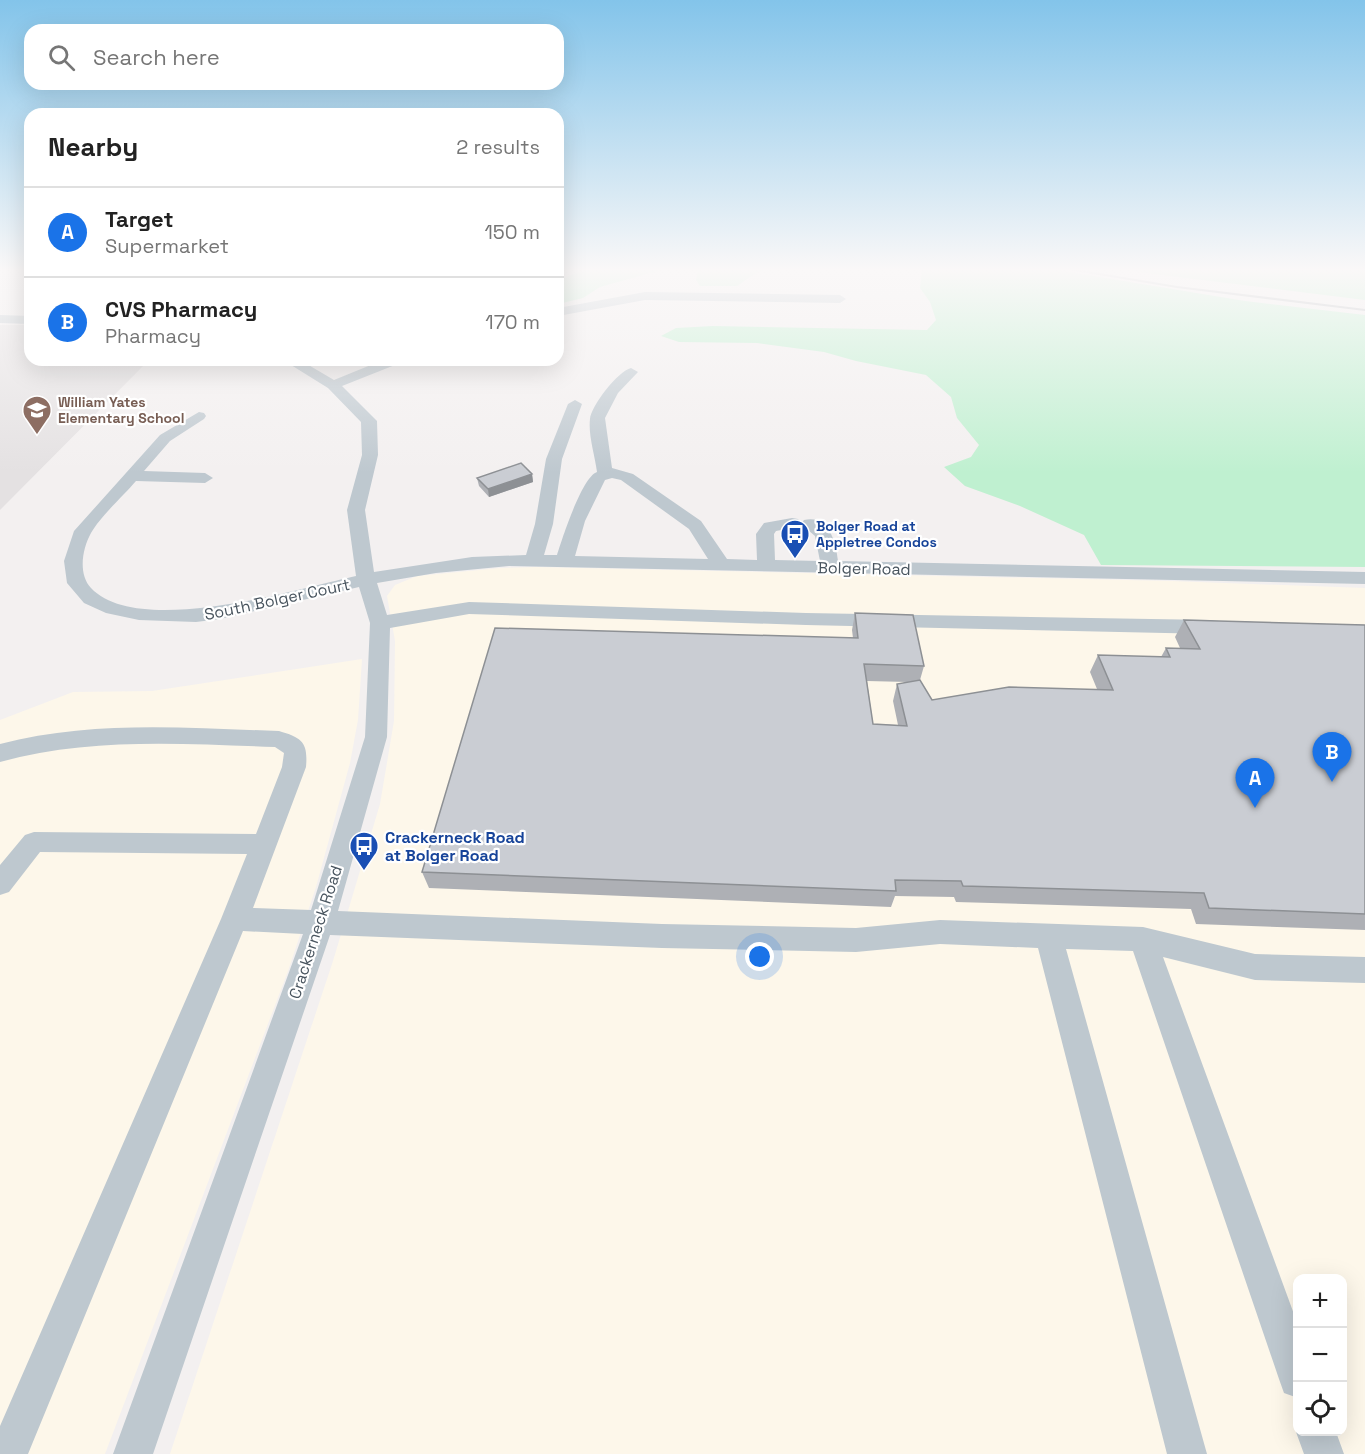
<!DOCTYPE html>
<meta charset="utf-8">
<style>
:root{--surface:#fff;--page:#f6f6f6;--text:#222;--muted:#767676;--line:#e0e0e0;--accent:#1a73e8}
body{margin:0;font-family:"Space Grotesk",sans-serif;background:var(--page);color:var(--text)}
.controls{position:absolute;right:18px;bottom:18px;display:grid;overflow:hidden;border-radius:12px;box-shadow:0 6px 24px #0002}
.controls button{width:54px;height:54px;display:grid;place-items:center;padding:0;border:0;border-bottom:2px solid var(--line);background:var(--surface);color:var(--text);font:30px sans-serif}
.you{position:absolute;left:760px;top:957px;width:21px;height:21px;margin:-15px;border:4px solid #fff;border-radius:50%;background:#1a73e8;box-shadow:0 0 0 9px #1a73e833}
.badge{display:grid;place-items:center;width:39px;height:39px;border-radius:50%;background:var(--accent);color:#fff;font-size:20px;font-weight:700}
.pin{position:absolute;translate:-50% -50px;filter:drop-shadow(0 2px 3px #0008)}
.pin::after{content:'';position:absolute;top:32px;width:21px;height:18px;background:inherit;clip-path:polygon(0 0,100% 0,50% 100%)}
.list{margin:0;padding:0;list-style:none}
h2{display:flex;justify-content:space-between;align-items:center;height:78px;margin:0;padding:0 24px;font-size:26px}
h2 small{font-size:20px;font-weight:400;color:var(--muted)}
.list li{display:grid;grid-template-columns:39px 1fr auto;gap:18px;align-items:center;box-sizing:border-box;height:90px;padding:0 24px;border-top:2px solid var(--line)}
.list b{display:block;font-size:22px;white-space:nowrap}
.list p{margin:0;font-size:20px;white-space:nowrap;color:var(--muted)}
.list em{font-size:20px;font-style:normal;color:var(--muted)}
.icon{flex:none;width:33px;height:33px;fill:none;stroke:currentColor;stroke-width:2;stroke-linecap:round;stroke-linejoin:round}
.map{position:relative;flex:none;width:1365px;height:1454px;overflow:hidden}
.search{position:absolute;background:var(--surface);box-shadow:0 6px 24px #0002;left:24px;top:24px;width:540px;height:66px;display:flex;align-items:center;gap:15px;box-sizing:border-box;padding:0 21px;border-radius:18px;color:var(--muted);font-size:22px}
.panel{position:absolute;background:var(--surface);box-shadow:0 6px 24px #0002;left:24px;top:108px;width:540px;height:258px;border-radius:18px}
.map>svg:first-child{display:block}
.commercial{fill:#fdf7ea;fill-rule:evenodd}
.education{fill:#e4e1e2}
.green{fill:#bff0d0}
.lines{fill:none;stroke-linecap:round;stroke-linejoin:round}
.minor{fill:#bec8cf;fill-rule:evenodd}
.rail{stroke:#b2b6bb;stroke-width:2}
.wall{fill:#aeb0b5;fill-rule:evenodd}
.shaded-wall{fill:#8d9094}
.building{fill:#cacdd3;stroke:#8d9094;stroke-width:1.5}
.labels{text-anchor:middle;stroke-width:4.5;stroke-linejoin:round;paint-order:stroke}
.far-education-label{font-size:14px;font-weight:bold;fill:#785e54;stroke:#fff;text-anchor:start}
.far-transit-label{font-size:14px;font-weight:bold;fill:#164399;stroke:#fff;text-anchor:start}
.street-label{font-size:16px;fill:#48545e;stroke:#fff}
.transit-label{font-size:16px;font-weight:bold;fill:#164399;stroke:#fff;text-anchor:start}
</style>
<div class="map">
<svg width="1365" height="1454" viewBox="0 0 1365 1454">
<rect width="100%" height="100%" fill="#f3f0f0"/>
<path class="commercial" d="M536,567L1171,581L1365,588V1454H170L333,961L380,804L394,721L395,641L387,596L395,585L417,576L500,568ZM1298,1278H1342V1432H1298Z
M362,659L358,720L350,763L316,887L288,971L105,1454H0V720L73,692L152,691Z"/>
<path class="education" d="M0,325H30V360H149L0,510Z"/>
<path class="green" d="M588,269H664L600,287L583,298L558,304V280Z
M688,269H770L756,273L737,286H700L696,280L698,271Z
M922,269H1051L1245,301L1365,315V567L1101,565L1084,535L1020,506L965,486L944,467L971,457L979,445L957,418L951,397L926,375L856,361L824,352L757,343L679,342L661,336L676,328L713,326L927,330L936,320L930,302L920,288Z
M1122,269H1365V300L1154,274Z"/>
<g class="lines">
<path class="minor" d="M645,292L840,295L846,299L840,303L645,300L558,316V308Z
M0,315L30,316V324L0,323Z
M283,360H300L334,380L383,360H402L400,363L342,386L377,421L378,455L365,510L374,572L472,557L526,555L535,524L546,459L568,404L575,400L582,404L562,459L553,524L544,555H557C562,539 582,477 597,472C595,456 588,435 590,419C591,406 618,371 631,368L638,372L618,393L605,418L612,468L633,474L701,521L727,559L757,560L756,534L764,523L792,518L798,519L801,523L798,527L776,531L774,534L775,560L820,561L815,536L801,524L804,520C829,514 836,542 838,561L1365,572V584L509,566L436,573L377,583L387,615L469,602L806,613L1211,620L1218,622L1221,627L1218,632L1211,634L806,625L469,614L390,628L387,737L338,911L662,924L856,928L940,920L1143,927L1255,954L1365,957V983L1255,980L1163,957L1298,1325V1398L1284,1393L1279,1379L1133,951L1066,949L1207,1454H1167L1038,948L940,944L856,952L662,948L330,935L153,1454H113L303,934L243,931L28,1454H0V1426L221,919L247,854L40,852L9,892L0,895V865L25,835L34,832L256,834L282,767L284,753L275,747C182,744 91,737 0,762V744C92,720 185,728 279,731C303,738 308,743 306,767L253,908L311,910L365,737L370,623L359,587L220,619L196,622L139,620L106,613L84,603L67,583L64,561L74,531L160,435L199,412L204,413L206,416L204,419L170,441L144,471L205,473L213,478L205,483L136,481C124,495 100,517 91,533C82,549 78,574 91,588C138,638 297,589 356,576L347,510L362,455L361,422L328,388ZM612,478L621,480L689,529L708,559L575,556L585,521L605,480Z
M1298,1429V1432H1336L1344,1454H1304L1296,1432Z"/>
<path class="rail" d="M1069,269L1177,287L1365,310"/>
</g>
<path class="wall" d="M532,474L533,482L489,497L479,486L477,478Z
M855,613L924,666L920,680L932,700L1097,689L1090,672L1098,655L1161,657L1166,648H1180L1175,637L1184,620L1365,625V930L1196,924L1191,909L956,902L954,897L895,896L891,907L429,888L422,872L853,638L852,630ZM867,681L908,682L897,684L893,701L898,725L873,724Z"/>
<path class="shaded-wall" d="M532,474L533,482L489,497L488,489Z"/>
<path class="building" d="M521,463L532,474L488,489L477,478Z
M855,613L913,615L924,666L864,664L873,724L907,726L897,684L920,680L932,700L1009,687L1113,690L1098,655L1170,657L1166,648L1200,649L1184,620L1365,625V914L1209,908L1204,893L963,886L961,881L895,880L896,891L422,872L495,628L858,638Z"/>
<linearGradient id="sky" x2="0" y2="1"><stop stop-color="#83c4ea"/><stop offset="0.57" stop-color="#faf8f8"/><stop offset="1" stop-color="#faf8f8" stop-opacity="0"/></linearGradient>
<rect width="1365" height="473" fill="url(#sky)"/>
<defs>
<g id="school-pin" transform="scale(1.5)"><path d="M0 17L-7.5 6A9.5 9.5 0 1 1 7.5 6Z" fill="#8d6e63" stroke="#fff"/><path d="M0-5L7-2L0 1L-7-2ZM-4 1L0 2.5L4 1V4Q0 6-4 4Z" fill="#fff"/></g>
<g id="bus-pin" transform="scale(1.5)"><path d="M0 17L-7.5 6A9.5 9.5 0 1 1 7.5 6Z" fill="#1a4fb4" stroke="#fff"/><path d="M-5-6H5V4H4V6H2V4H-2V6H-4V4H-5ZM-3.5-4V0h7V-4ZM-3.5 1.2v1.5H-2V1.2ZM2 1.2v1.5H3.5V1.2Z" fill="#fff"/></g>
</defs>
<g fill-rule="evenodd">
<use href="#school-pin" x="37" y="410"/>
<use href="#bus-pin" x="795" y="534"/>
<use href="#bus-pin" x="364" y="846"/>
</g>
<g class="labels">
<g class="far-education-label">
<text x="58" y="407">William Yates<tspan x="58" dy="16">Elementary School</tspan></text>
</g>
<g class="far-transit-label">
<text x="816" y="531">Bolger Road at<tspan x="816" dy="16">Appletree Condos</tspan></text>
</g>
<g class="street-label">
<text transform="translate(864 568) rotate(1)" y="6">Bolger Road</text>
<text transform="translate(277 599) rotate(-12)" y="6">South Bolger Court</text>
<text transform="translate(315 932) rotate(-72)" y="6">Crackerneck Road</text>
</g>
<g class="transit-label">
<text x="385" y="843">Crackerneck Road<tspan x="385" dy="18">at Bolger Road</tspan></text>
</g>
</g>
</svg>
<div class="controls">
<button>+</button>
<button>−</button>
<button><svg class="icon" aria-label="locate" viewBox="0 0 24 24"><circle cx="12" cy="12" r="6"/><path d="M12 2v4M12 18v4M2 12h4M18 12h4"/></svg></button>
</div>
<div class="you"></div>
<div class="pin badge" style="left:1255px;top:808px">A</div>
<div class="pin badge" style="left:1332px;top:782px">B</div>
<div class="search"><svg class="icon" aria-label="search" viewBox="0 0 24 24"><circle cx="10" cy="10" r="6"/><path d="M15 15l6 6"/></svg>Search here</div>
<section class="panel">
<h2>Nearby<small>2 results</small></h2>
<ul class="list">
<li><span class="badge">A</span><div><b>Target</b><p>Supermarket</p></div><em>150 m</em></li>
<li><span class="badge">B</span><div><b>CVS Pharmacy</b><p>Pharmacy</p></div><em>170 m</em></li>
</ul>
</section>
</div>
